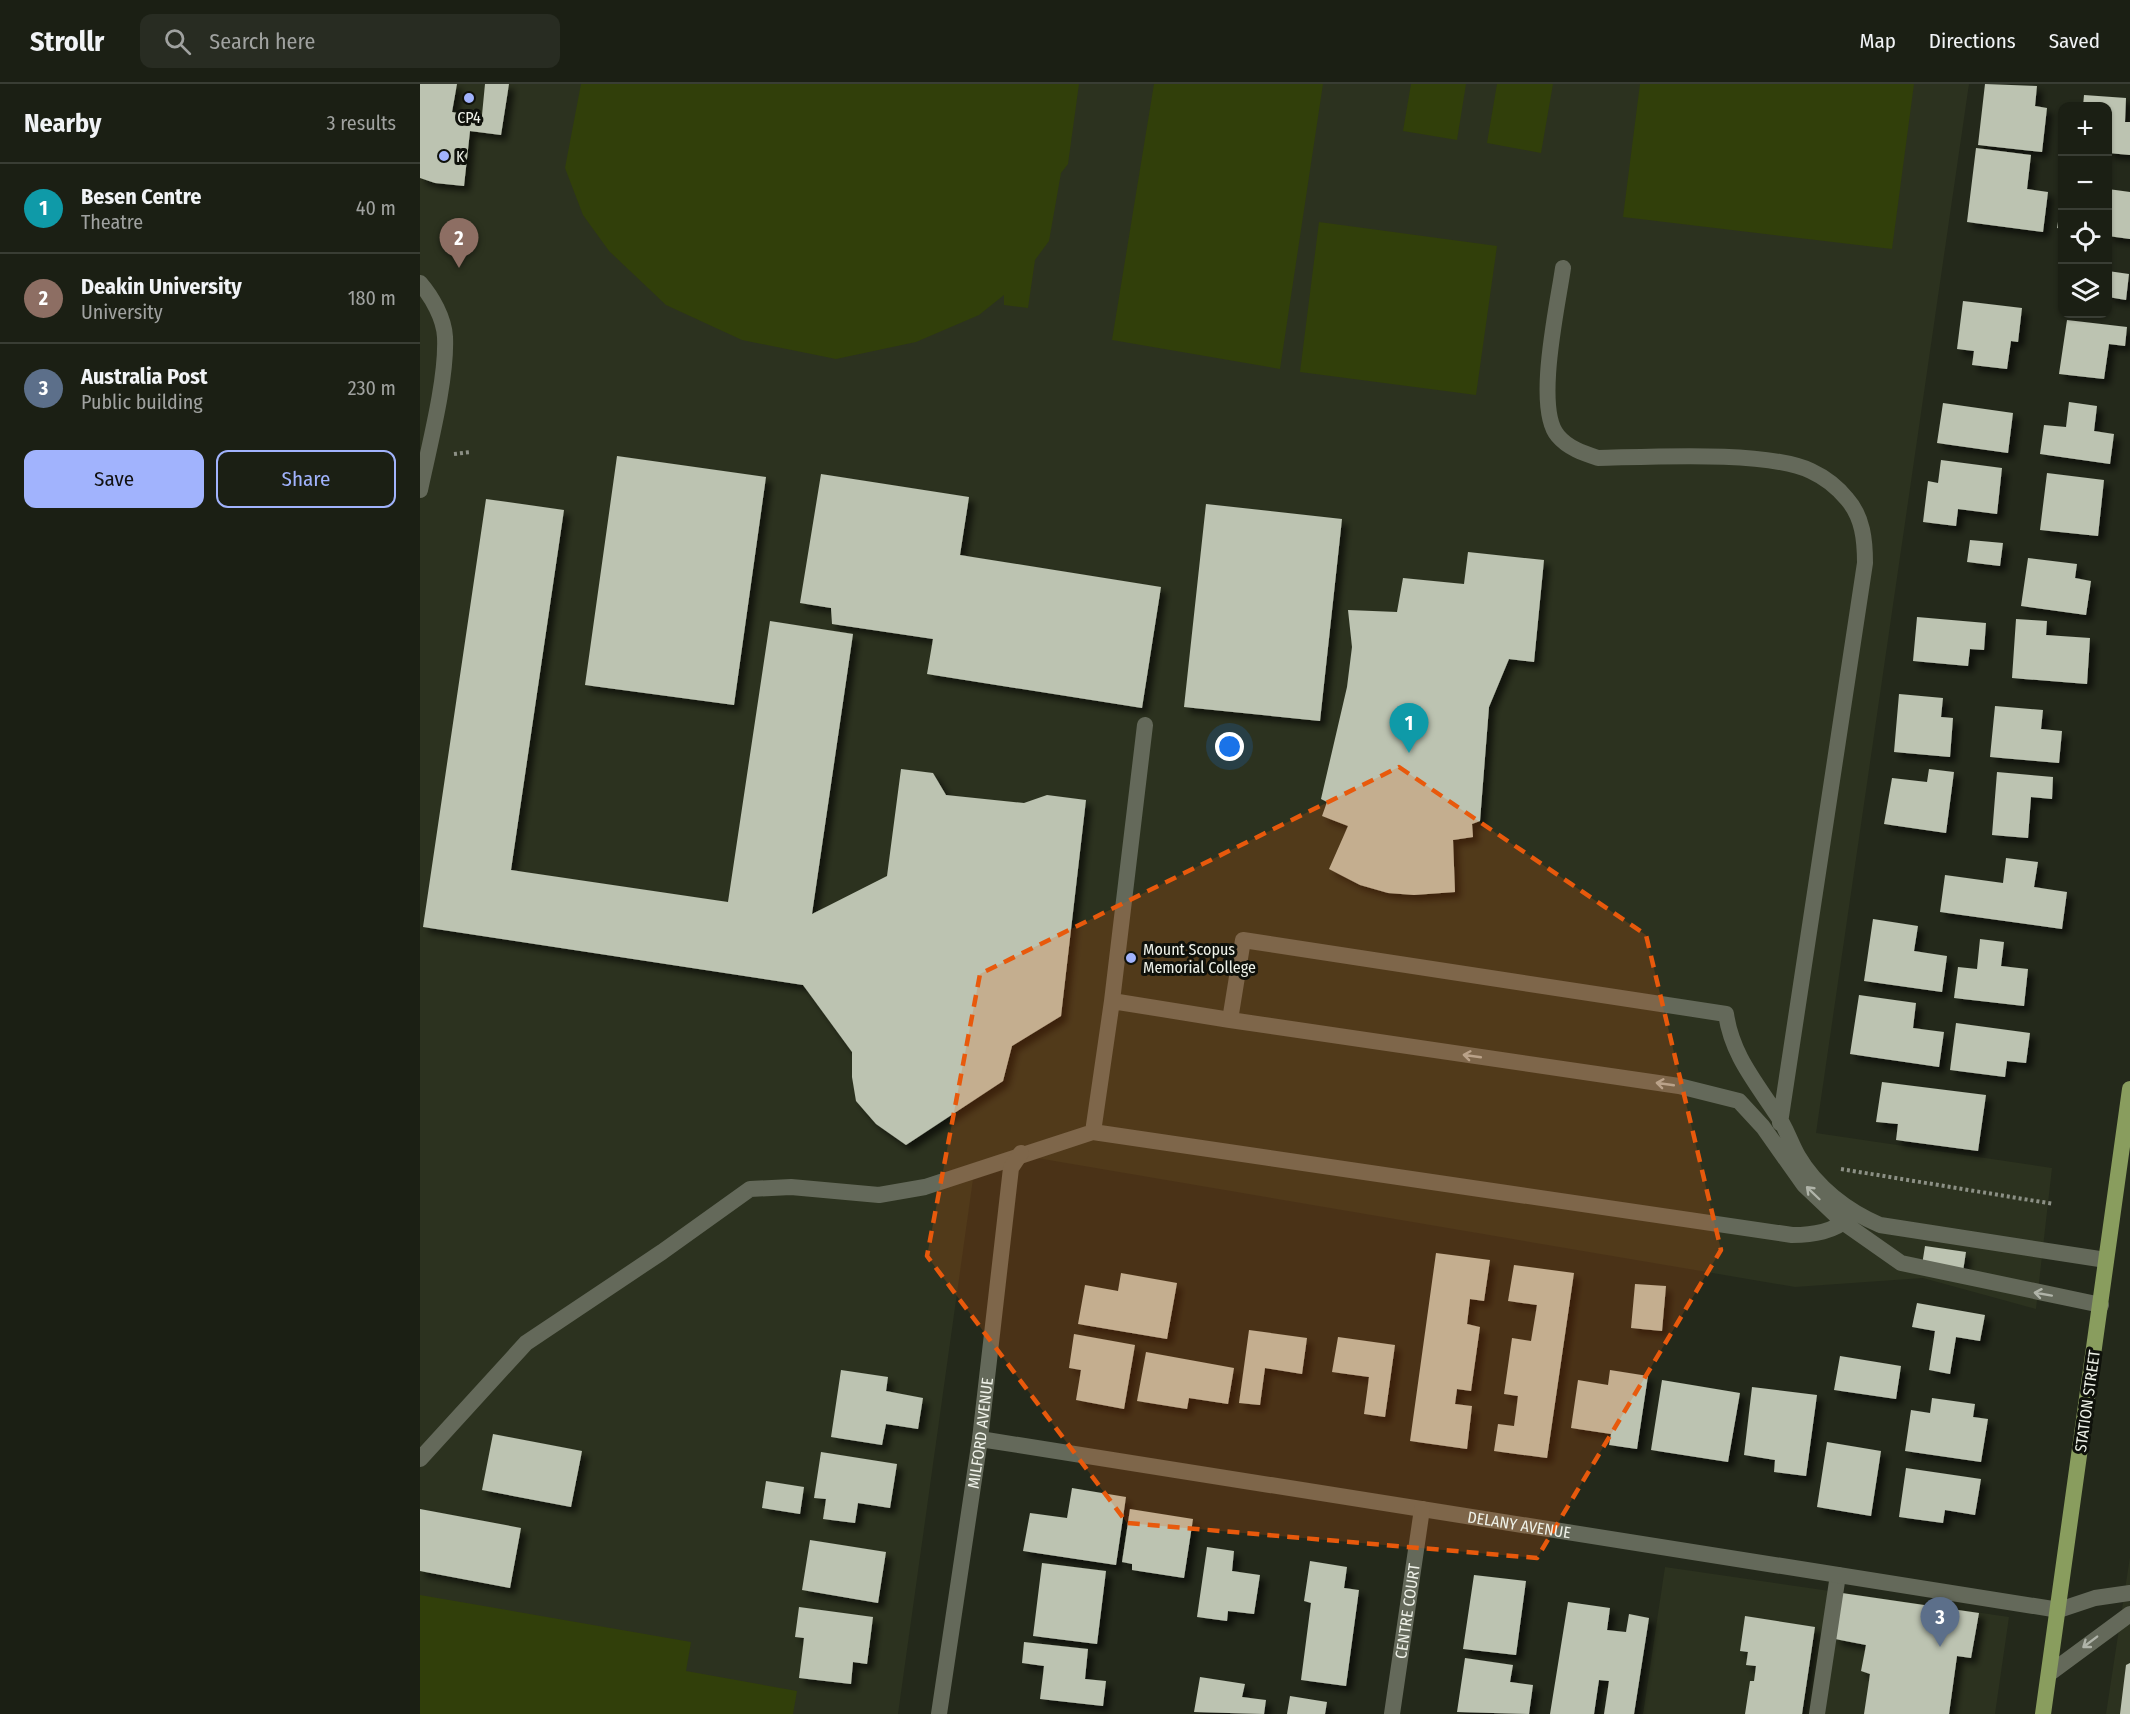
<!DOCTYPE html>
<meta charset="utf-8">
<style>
:root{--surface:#1b1f14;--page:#282c22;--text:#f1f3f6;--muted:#a0a2a0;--line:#393d34;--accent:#a1b3fd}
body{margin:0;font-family:"Fira Sans Condensed",sans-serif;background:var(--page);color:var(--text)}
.controls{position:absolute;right:18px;top:18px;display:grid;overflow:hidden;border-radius:12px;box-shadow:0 2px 4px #0004}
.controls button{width:54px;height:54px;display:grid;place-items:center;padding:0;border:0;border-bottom:2px solid var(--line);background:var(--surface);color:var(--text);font:30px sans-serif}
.you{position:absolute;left:810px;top:663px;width:21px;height:21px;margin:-15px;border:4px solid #fff;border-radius:50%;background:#1a73e8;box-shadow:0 0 0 9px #1a73e833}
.badge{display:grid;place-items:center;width:39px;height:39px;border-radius:50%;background:var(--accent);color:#fff;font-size:20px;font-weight:700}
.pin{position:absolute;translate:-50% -50px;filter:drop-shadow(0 2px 3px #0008)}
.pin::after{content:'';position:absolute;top:32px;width:21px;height:18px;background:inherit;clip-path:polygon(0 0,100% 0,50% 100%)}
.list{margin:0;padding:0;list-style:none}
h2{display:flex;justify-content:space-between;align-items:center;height:78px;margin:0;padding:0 24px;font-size:26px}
h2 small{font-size:20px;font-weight:400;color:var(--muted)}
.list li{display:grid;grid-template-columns:39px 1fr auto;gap:18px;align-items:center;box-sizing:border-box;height:90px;padding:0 24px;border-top:2px solid var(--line)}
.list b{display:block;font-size:22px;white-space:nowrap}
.list p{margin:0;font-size:20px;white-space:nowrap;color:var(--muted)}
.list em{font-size:20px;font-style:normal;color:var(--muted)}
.actions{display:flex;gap:12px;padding:18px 24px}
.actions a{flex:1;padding:14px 0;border:2px solid var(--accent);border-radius:12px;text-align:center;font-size:21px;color:var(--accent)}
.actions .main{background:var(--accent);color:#111}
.icon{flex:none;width:33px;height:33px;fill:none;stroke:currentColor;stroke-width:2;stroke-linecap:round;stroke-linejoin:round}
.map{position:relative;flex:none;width:1710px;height:1630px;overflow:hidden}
header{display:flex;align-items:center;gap:36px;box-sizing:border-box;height:84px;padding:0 30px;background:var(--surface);border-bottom:2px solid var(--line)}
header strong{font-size:28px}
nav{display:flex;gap:33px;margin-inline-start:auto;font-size:21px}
.search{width:420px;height:54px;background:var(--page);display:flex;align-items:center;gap:15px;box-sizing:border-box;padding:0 21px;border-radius:12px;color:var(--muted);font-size:22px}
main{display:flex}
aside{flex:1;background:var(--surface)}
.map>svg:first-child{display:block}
.built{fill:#2c321f}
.green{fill:#313f0a}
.building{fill:#bcc3b1;filter:url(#shadow)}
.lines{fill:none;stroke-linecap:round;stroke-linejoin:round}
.path{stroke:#8c9085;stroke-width:4;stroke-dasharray:3 3;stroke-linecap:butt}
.service{stroke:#64695a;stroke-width:16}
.minor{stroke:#64695a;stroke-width:16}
.primary{stroke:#899d5e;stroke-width:16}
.oneway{stroke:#b0b4a9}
.marked{fill:#e8590c;fill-opacity:0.2;stroke:#e8590c;stroke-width:4.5;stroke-dasharray:12 8;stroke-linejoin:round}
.poi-dot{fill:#a1b3fd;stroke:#0f110b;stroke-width:2}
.labels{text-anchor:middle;stroke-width:6;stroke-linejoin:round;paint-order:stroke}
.poi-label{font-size:16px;fill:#eff2e9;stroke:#0f110b;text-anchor:start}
.street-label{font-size:16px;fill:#eff2e9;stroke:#0f110b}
</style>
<header>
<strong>Strollr</strong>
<div class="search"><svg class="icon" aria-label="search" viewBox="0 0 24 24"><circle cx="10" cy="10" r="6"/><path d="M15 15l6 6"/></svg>Search here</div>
<nav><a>Map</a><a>Directions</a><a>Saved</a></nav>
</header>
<main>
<aside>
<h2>Nearby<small>3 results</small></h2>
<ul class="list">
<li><span class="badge" style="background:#0f9aa8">1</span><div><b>Besen Centre</b><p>Theatre</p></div><em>40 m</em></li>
<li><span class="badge" style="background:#8d6e63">2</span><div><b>Deakin University</b><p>University</p></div><em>180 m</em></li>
<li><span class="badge" style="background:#5c6f8a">3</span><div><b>Australia Post</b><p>Public building</p></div><em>230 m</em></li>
</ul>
<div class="actions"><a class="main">Save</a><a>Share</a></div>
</aside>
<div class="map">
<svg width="1710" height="1630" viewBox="0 0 1710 1630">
<defs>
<filter id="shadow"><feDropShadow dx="5.5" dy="5.5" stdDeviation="3" flood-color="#0009"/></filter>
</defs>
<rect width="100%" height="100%" fill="#24291b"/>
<path class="built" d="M0,0H1549L1396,1049L1632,1084L1616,1225L1503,1194L1375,1203L617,1074L553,1095L478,1630H0Z
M1710,1473V1630H1686L1697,1558Z
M1245,1483L1589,1533L1575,1630H1223Z"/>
<path class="green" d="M161,0H659L648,80L641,89L629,157L615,176L608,224L584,221V211L559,231L496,258L416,275L322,256L246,221L189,167L163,131L145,84Z
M734,0H903L860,285L692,256Z
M991,0H1046L1037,56L983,47Z
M1077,0H1133L1121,69L1067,59Z
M1220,0H1494L1472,165L1203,133Z
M899,138L1077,162L1056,311L880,288Z
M0,1511L271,1558L266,1587L377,1607L373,1630H0Z"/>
<path class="building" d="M0,0H37L32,28L54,32L62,31L65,0H89L81,51L50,47L44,102L15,99L0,94Z
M1565,0L1617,2L1615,22L1627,24L1622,68L1558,61Z
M1664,11L1706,14L1705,38H1710V71L1688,69V22H1663Z
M1556,64L1611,71L1607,105L1628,108L1623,148L1547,138Z
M1688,105L1710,108V155L1688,152Z
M1641,119H1642V145L1637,144Z
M1688,187L1709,190L1706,216L1688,213Z
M1543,217L1602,224L1598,258L1591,257L1587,285L1552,281L1554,267L1537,265Z
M1647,236L1707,243L1705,262L1689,260L1684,295L1639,290Z
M1649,318L1677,322L1674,347L1694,350L1690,380L1620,370L1624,341L1646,343Z
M1523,319L1593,329L1588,369L1517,359Z
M197,372L346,393L314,621L165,601Z
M1521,376L1582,384L1577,430L1538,425L1536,442L1503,438L1508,397L1518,399Z
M1627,389L1684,396L1678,452L1620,446Z
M401,390L549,413L540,471L741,503L722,624L507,590L513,555L412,540L411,524L380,519Z
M66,415L144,426L91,786L308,818L350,537L433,550L392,830L467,792L481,685L513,689L526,711L604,719L627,711L666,716L641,932L592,962L583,997L486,1061L456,1040L436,1017L432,993V968L383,901L3,843Z
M786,420L922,435L900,637L764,623Z
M1550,456L1583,459L1580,482L1547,478Z
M1048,468L1124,476L1114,578L1089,575L1069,623L1060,737L1052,740L1053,753L1033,756L1035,808L994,811L968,809L940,801L909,785L928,742L902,732L907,718L901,715L927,603L932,563L928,526L977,528L983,494L1044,500Z
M1608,474L1657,480L1655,494L1671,497L1666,531L1601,522Z
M1497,533L1566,539L1564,566L1550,565L1548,582L1493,577Z
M1596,535L1627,537L1626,551L1670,554L1667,600L1592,594Z
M1479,610L1523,614L1521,633L1533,634L1530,673L1474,668Z
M1575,622L1623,626L1621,645L1642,647L1639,679L1570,673Z
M1509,685L1534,688L1526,749L1464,740L1472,694L1507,698Z
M1577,688L1633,693L1632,715L1611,713L1608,754L1572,751Z
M1586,774L1618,778L1614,803L1647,808L1642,845L1520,828L1525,791L1583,799Z
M1453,835L1498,842L1494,867L1527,872L1522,908L1444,897Z
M1560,855L1584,858L1581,882L1608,885L1604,922L1534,914L1538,883L1557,885Z
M1439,911L1496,919L1493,944L1524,948L1519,983L1430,970Z
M1536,939L1610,949L1606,979L1587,977L1585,993L1530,986Z
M1462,998L1566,1011L1558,1067L1476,1056L1478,1040L1456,1038Z
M1505,1162L1546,1168L1543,1187L1502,1181Z
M1016,1169L1070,1176L1064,1217L1050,1215L1047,1240L1060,1243L1051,1307L1037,1305L1035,1320L1052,1322L1047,1365L990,1357Z
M1094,1181L1154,1189L1127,1374L1074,1367L1078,1340L1094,1342L1098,1312L1084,1310L1092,1254L1111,1257L1117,1221L1088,1217Z
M701,1189L757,1199L747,1255L658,1240L665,1201L698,1207Z
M1215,1200L1246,1202L1242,1247L1211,1244Z
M1497,1219L1565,1231L1560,1257L1536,1253L1530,1290L1509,1286L1515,1247L1492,1243Z
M829,1246L887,1254L882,1290L845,1284L840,1321L819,1319Z
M654,1250L715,1261L704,1325L656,1316L661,1286L649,1284Z
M918,1253L975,1261L965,1333L944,1330L949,1293L912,1288Z
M726,1268L814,1284L808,1320L769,1314L767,1325L717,1317Z
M1420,1272L1481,1282L1476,1315L1414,1306Z
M421,1286L468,1293L466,1307L503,1314L498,1345L466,1340L462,1361L411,1353Z
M1190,1286L1228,1292L1217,1365L1189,1361L1191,1350L1151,1344L1158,1296L1188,1301Z
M1242,1296L1320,1309L1308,1378L1231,1366Z
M1332,1303L1397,1311L1386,1392L1354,1388L1355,1376L1324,1371Z
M1512,1314L1555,1320L1553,1333L1568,1335L1561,1378L1485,1367L1491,1326L1510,1329Z
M73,1350L162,1367L151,1423L62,1406Z
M1407,1358L1461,1367L1451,1432L1397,1423Z
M401,1368L477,1380L470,1424L438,1419L435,1439L403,1435L406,1415L394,1414Z
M1486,1384L1561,1395L1555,1431L1525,1426L1523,1439L1479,1433Z
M346,1397L384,1403L380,1430L342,1424Z
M652,1404L706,1413L696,1481L603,1467L610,1429L647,1434Z
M0,1425L101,1444L90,1504L0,1487Z
M710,1425L773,1435L764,1494L712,1486V1480L702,1478Z
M390,1456L466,1468L458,1519L382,1506Z
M787,1463L814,1467L812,1487L840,1491L834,1530L808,1527L807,1537L777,1533Z
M890,1477L927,1483L924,1504L939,1506L926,1602L881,1596L891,1519L884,1517Z
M622,1479L686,1487L677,1560L613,1552Z
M1054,1491L1106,1497L1096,1571L1043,1565Z
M1422,1509L1559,1529L1551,1574L1537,1572L1529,1630H1444L1450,1590L1441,1587L1446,1561L1415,1555Z
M1148,1518L1190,1524L1187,1546L1206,1548L1209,1530L1229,1534L1214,1630H1184L1189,1597L1179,1596L1174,1630H1130Z
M379,1523L453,1533L447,1580L433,1578L431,1600L379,1594L384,1554L375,1553Z
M1325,1532L1395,1543L1382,1630H1325L1330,1597H1334L1336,1582L1326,1581L1328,1568L1320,1567Z
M604,1558L668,1565L665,1595L686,1597L683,1622L620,1615L624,1582L602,1579Z
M1045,1574L1093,1581L1090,1598L1113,1601L1109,1630L1037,1628Z
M1710,1579V1630H1700L1706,1581Z
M780,1593L825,1600L822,1613L846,1616L844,1630L774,1628Z
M870,1612L907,1618L905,1630H867Z"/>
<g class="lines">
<path class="path" d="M34,370L51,368
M1421,1085L1634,1120"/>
<path class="service" d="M1143,184C1138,220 1114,325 1138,352C1148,364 1163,369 1178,374C1229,373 1347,366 1391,387C1404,393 1418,404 1427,415C1443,433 1445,457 1445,479L1360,1039
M0,199C12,213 24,234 25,253C27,295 9,363 0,406
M725,641L692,917L810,936
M673,1048L692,917
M1681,1221L1481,1179L1424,1139L1384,1101L1343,1043L1319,1017L1259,1002L810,936L823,856L1306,930C1312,971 1335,997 1357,1031C1366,1043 1370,1058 1378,1072C1396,1103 1427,1127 1460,1141L1686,1176
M0,1375L106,1259L242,1168L330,1105L371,1103L459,1111L505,1103L673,1048L1372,1151C1393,1151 1414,1148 1430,1133
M1639,1526L1675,1514L1710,1509
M1630,1589L1710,1530
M1397,1630L1418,1491"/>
<g class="minor">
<path id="s1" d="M560,1355L1639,1526"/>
<path id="s2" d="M519,1630L560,1355L591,1084L601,1069"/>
<path id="s3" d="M972,1630L1002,1425"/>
</g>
<path class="primary" d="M1623,1630L1710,1005"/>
</g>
<defs><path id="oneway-shaft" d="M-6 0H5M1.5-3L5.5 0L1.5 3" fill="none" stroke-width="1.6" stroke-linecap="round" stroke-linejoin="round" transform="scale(1.5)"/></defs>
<g class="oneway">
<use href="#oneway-shaft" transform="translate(1052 972) rotate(-172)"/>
<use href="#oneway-shaft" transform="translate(1245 1000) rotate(-172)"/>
<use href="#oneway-shaft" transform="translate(1393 1109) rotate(-136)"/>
<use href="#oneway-shaft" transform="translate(1623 1210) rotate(-170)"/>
<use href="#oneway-shaft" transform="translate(1670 1558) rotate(143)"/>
</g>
<path class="marked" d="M979,683L1226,851L1301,1166L1117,1474L707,1439L507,1172L560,890Z"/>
<g class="poi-dot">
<circle cx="49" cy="14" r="6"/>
<circle cx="24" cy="72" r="6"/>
<circle cx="711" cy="874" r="6"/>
</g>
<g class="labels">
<g class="poi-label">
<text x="49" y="39" text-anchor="middle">CP4</text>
<text x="36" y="78">K</text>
<text x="723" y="871">Mount Scopus<tspan x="723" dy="18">Memorial College</tspan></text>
</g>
<g class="street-label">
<text transform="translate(1667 1317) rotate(-82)" y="6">STATION STREET</text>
<text dy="6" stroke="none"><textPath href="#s2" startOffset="284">MILFORD AVENUE</textPath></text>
<text dy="6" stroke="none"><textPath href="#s1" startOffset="546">DELANY AVENUE</textPath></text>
<text dy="6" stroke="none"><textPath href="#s3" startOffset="104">CENTRE COURT</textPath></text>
</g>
</g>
</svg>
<div class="controls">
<button>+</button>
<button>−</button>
<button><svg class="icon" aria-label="locate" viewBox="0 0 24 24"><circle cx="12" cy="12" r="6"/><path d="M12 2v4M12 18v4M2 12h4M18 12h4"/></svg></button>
<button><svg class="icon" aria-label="layers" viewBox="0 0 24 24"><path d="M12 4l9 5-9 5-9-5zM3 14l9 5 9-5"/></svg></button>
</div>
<div class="you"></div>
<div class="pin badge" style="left:989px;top:669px;background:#0f9aa8">1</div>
<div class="pin badge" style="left:39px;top:184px;background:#8d6e63">2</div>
<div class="pin badge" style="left:1520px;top:1563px;background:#5c6f8a">3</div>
</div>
</main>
